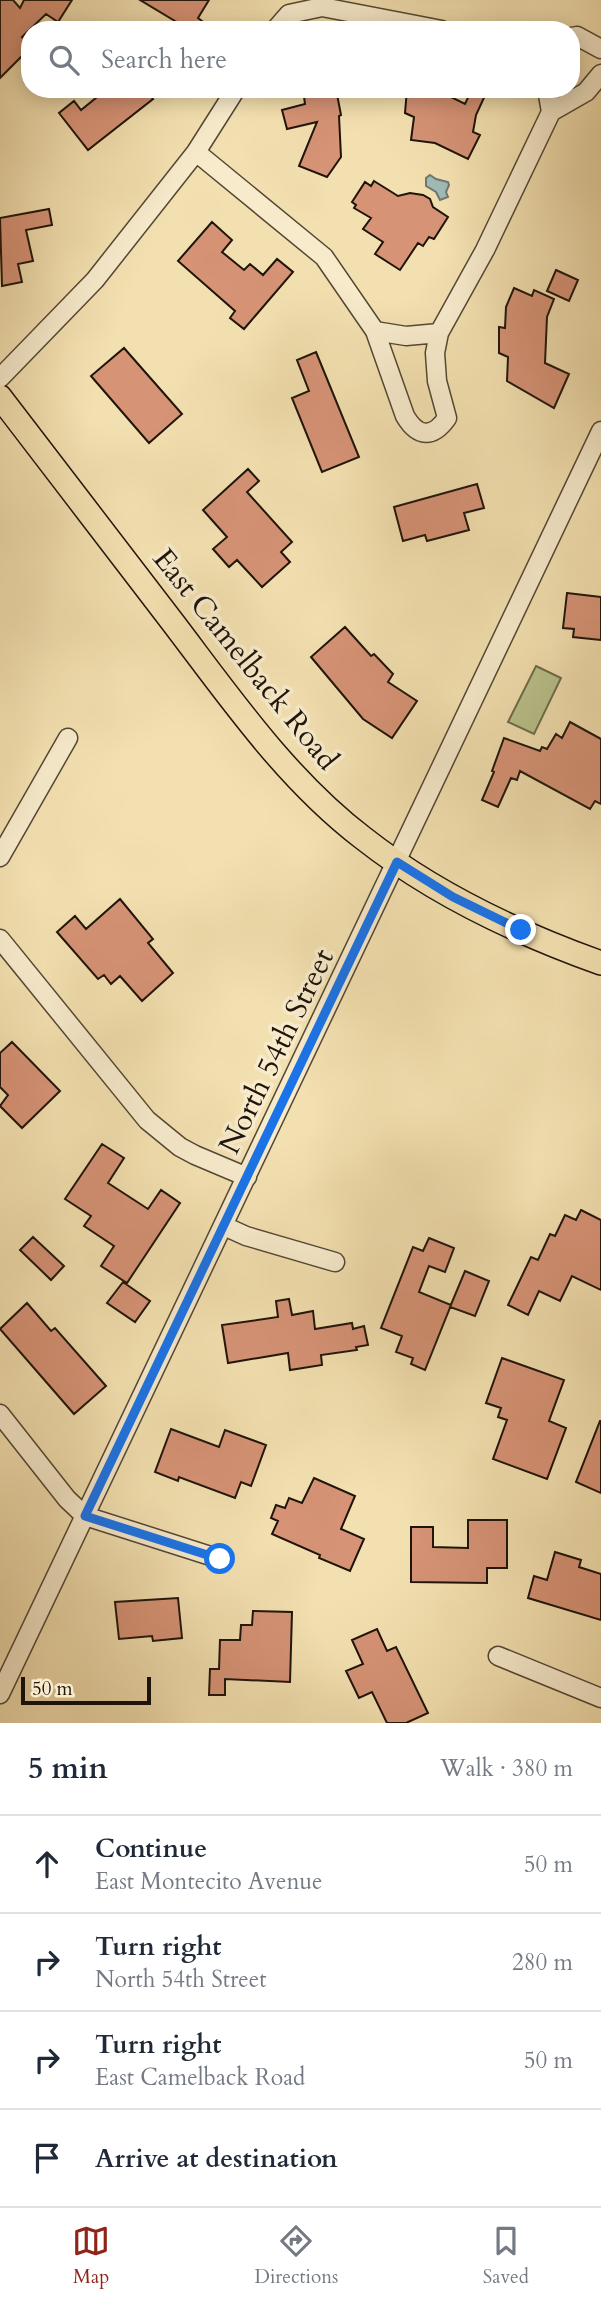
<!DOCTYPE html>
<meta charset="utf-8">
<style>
:root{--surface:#fff;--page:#f6f6f7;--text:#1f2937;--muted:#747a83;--line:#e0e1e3;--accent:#8f2418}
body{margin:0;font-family:Cardo,serif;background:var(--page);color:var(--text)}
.scale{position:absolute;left:21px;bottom:18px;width:130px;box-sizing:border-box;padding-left:7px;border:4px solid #1e140a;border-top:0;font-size:19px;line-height:24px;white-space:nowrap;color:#1e140a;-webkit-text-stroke:5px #f7ebcc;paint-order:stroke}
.stop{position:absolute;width:21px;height:21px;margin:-16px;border:5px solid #1a73e8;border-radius:50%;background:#fff}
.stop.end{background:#1a73e8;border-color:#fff;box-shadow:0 2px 7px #0008}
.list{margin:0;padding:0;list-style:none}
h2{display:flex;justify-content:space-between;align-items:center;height:91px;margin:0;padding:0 28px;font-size:30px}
h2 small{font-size:23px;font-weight:400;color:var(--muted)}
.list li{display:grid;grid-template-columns:46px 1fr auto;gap:21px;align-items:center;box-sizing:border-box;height:98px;padding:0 28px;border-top:2px solid var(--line)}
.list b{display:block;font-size:26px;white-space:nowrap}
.list p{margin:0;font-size:23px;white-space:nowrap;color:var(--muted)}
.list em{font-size:23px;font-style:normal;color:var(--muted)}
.icon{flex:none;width:38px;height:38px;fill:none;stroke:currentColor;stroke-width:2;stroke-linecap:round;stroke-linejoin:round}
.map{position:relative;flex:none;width:601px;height:1723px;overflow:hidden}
.search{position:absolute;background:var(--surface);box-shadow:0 4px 18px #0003;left:21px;right:21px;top:21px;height:77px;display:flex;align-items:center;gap:18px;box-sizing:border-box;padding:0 24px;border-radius:28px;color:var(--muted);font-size:26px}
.sheet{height:483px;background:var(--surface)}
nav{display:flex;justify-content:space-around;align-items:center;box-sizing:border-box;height:98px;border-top:2px solid var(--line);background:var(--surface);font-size:19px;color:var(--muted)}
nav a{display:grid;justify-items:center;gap:4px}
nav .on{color:var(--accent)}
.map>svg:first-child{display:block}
.green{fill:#b9c28c;stroke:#6c6b4b;stroke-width:2}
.water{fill:#a0bbb6;stroke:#6c7871;stroke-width:2}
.building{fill:#d69376;stroke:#1e140a;stroke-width:2}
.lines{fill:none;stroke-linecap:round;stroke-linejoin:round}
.minor-casing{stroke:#534734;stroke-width:21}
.major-casing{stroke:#1e140a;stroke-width:26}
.minor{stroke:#f7ebcc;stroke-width:18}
.major{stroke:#f3e0b0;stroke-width:23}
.route{stroke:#1a73e8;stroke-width:9}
.labels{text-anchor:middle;stroke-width:7;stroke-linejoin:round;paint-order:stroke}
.street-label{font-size:30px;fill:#1e140a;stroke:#f7ebcc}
</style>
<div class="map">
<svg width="601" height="1723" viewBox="0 0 601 1723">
<rect width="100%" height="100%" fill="#f3e0b0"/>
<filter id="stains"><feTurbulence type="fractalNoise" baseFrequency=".00286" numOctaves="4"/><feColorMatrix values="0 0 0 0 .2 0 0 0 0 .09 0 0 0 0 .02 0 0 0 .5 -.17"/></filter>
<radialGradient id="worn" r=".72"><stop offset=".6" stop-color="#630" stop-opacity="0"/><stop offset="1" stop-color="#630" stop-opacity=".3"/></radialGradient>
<path class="green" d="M536,666L561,678L534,734L508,722Z"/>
<path class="water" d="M430,175L436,179L448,182L449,185L446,192L448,197L440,200L436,192L426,186V178Z"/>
<path class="building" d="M0,0H13L20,8L24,0H72L58,22L46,14L22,37L30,45V48L0,78Z
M140,0H209L198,18L202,21L197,30H190Z
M107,89H145L153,99L88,150L59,113L74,101L81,110Z
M303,89H336L341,115L339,116L341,157L327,177L299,166L317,122L287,129L282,110L305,104Z
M407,89L439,91L465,104L472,89H488L476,115L473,132L480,135L468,159L435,143L411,140L414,117L405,113Z
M374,181L398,196L410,193L423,195L430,199L433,207L448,217L434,239L429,237L423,246L418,243L400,270L375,254L383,242L363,229L371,218L354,208L356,205L352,202L365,182L371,186Z
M49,209L52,225L26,230L33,261L18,264L22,282L2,286L0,218Z
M212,222L232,240L222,252L244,270L250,264L263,275L277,259L293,272L244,329L230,318L235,311L178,261Z
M556,270L578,280L569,301L547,291Z
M514,288L532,296L534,290L554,299L547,317L545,363L569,374L554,408L507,381L508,357L499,353V327L505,328L506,307Z
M124,348L182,414L149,443L91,376Z
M316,352L359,457L322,472L292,398L309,391L297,360Z
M248,469L259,481L247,492L292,542L281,552L290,562L262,587L237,560L229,567L213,549L227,537L203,510Z
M477,484L484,508L464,513L469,530L427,541L425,535L403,541L394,507Z
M567,593L601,597V640L573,637L574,629L563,628Z
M345,627L371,656L374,654L393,674L388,682L417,701L392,738L363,719L311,657Z
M570,722L601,739V804L595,801L590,809L520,771L517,780L511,778L498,807L482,800L494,772L492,771L504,738L540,751L542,747L547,749L556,734L562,738Z
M120,899L153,939L148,943L173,973L142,1001L120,976L111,984L104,975L98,979L57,932L75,916L86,929Z
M12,1042L60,1091L22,1128L0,1106L8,1095L0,1087V1053Z
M102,1144L124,1158L108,1183L148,1209L161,1190L180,1203L127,1283L101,1266L114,1246L84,1226L91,1216L65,1199Z
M581,1210L601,1220V1290L572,1276L560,1301L539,1291L528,1315L508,1305L531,1257L538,1260L550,1234L555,1236L565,1215L576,1220Z
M33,1237L64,1266L51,1280L20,1250Z
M429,1238L454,1248L445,1272L429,1266L419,1292L451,1305L425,1370L411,1364L413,1358L396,1352L402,1336L381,1328L413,1247L423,1251Z
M465,1271L489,1281L475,1316L450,1307Z
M123,1282L150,1301L135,1322L107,1303Z
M289,1299L292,1315L313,1311L315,1329L352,1323L353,1329L364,1326L368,1345L356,1347L357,1350L321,1355L322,1365L290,1370L288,1353L228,1363L222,1325L278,1317L276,1301Z
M27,1303L51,1331L55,1328L106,1386L74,1414L0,1329Z
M502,1358L564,1380L549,1421L566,1428L547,1479L493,1459L507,1420L498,1417L501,1408L486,1403Z
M600,1421H601V1493L576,1482Z
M171,1429L219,1447L225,1430L266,1445L251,1486L241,1482L235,1498L179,1477L178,1481L155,1472Z
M314,1478L355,1496L341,1529L364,1539L350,1571L319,1558L320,1555L272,1534L278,1521L271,1518L276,1505L285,1508L289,1498L302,1503Z
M468,1520H507V1568H487V1583L411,1582V1527H433V1547L468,1548Z
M555,1552L581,1560L579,1567L601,1574V1620L528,1598L534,1576L547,1580Z
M178,1598L182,1638L153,1641L152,1636L119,1639L115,1602Z
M253,1611L292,1612L290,1682L225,1679V1695H209L210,1669H219L220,1640H240L241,1625H252Z
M377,1629L387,1651L396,1647L428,1713L406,1723H387L372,1692L359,1698L346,1671L363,1664L352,1640Z"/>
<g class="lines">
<g class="minor-casing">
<path id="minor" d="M275,30L289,14L322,7L442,30
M571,37L577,36L601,49
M547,89L551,112
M551,112L586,92L601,74
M196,152L324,257L375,331L405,416C418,438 433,438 447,418L437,381L435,353L439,333L485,250L551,112
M375,331L406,336L439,333
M0,378L95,280L196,152L236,89
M0,857L68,738
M0,939L147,1120L180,1147L195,1155L247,1177
M224,1226L246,1236L335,1262
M0,1414L67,1499L85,1516L220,1559
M498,1656L601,1698
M0,1694L601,431"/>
</g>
<g class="major-casing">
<path id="major" d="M0,397C58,473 116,548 174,624C231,699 287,780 363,838C433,893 517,933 601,963"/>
</g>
<use href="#minor" class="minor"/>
<use href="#major" class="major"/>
</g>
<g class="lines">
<path class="route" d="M220,1559L85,1516L397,862L453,897L521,930"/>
</g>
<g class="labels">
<g class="street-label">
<text transform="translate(246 659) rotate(51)" y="10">East Camelback Road</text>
<text transform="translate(276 1051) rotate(-64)" y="10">North 54th Street</text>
</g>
</g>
<rect width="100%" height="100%" filter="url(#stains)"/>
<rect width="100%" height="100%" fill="url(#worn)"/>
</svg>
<div class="scale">50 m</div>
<div class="stop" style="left:220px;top:1559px"></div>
<div class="stop end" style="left:521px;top:930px"></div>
<div class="search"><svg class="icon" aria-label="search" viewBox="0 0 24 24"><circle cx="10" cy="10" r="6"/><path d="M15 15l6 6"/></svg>Search here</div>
</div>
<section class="sheet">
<h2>5 min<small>Walk · 380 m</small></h2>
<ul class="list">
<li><svg class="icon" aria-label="ahead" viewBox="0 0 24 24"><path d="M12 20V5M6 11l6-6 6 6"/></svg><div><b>Continue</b><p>East Montecito Avenue</p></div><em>50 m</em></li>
<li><svg class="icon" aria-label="right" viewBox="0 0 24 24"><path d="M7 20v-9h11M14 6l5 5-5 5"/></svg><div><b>Turn right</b><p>North 54th Street</p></div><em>280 m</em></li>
<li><svg class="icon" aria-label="right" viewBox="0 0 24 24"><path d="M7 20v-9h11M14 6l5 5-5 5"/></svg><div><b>Turn right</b><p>East Camelback Road</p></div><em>50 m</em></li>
<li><svg class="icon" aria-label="arrive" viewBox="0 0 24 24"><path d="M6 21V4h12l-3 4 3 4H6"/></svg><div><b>Arrive at destination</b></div></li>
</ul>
</section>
<nav>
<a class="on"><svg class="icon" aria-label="map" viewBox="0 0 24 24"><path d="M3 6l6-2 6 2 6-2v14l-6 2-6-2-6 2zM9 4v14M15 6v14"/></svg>Map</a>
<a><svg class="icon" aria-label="directions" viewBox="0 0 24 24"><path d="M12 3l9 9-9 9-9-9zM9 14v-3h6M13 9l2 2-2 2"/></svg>Directions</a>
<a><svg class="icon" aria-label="saved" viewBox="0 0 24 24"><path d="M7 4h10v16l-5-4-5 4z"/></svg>Saved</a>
</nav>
